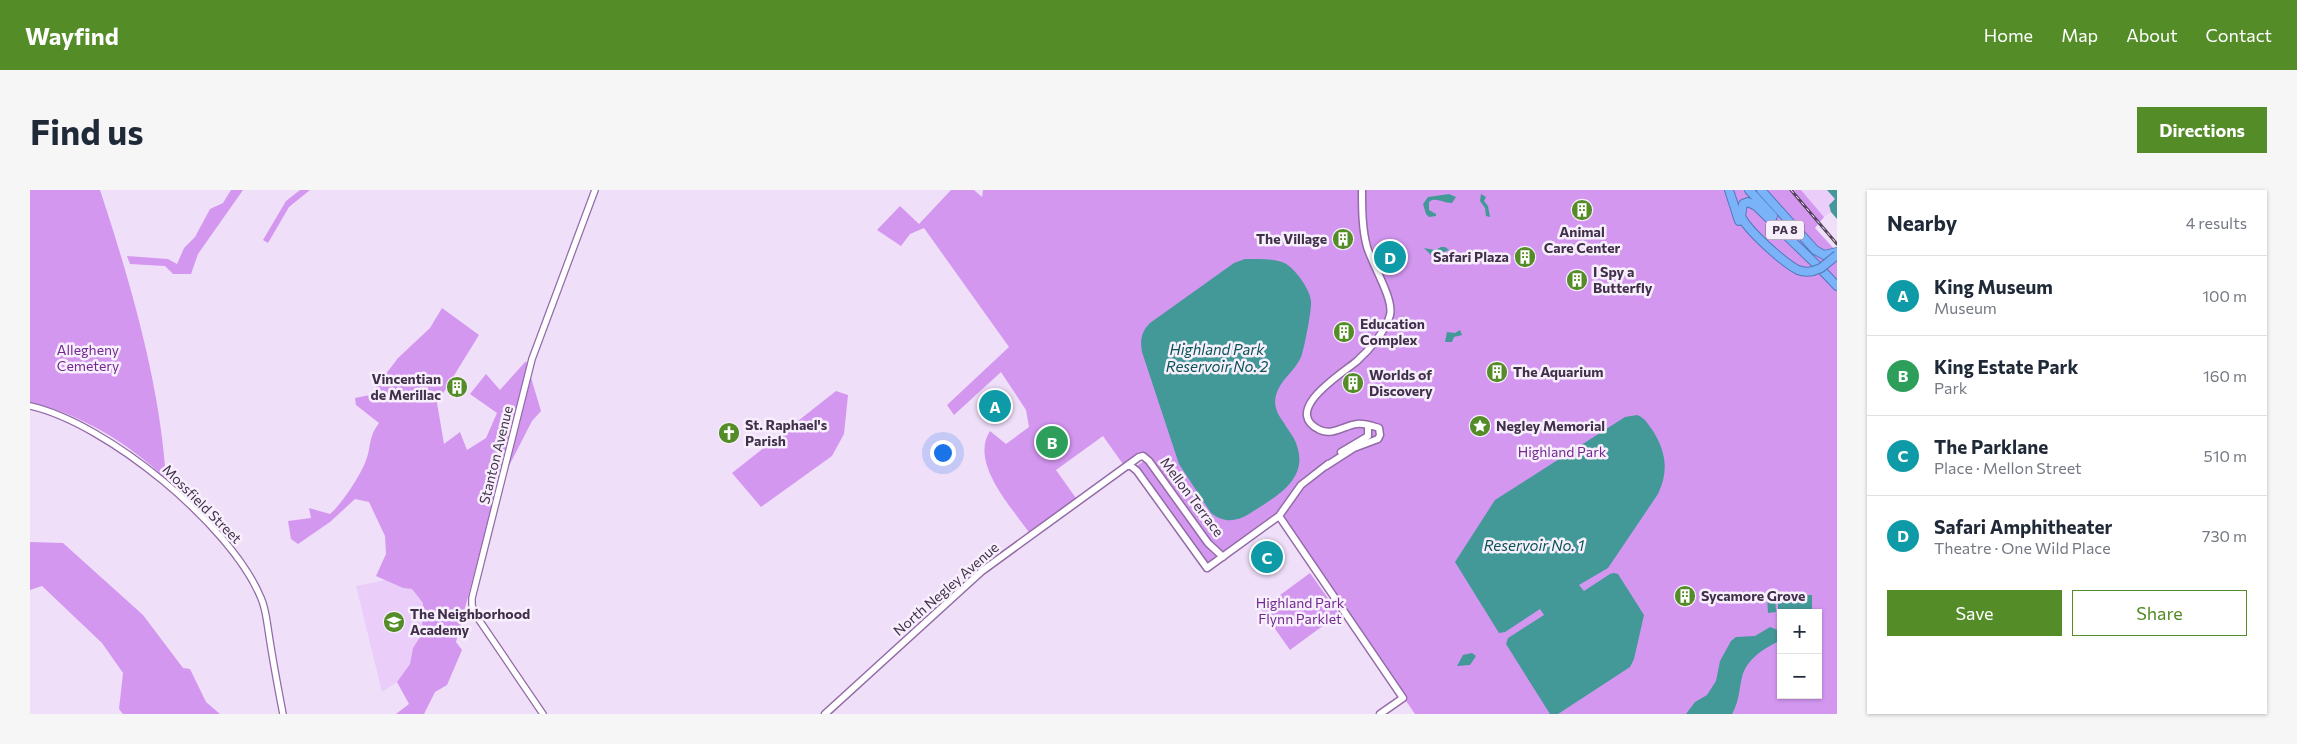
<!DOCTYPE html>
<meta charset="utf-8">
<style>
:root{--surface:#fff;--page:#f6f6f7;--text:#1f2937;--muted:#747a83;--line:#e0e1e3;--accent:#548c27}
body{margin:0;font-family:Commissioner,sans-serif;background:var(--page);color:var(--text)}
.controls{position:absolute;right:15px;bottom:15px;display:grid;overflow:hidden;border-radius:0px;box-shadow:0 1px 4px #0004}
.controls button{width:45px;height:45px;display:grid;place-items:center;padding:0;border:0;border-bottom:1px solid var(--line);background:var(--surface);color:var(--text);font:25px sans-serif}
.you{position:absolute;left:912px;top:262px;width:18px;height:18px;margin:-12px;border:4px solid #fff;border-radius:50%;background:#1a73e8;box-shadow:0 0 0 8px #1a73e833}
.badge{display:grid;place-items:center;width:32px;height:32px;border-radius:50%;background:var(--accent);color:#fff;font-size:16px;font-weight:700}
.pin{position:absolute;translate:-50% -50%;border:2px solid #fff;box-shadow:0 1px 5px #0006}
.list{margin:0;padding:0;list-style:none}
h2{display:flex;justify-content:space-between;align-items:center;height:65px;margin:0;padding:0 20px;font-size:21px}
h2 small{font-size:16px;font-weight:400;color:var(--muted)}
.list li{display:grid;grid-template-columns:32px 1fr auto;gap:15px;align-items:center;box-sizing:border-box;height:80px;padding:0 20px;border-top:1px solid var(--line)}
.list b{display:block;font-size:19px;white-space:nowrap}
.list p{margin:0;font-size:16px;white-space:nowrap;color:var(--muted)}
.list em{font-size:16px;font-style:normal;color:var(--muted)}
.actions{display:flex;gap:10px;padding:15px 20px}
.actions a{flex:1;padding:11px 0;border:1px solid var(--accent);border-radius:0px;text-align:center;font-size:18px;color:var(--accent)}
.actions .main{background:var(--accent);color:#fff}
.map{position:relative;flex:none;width:1807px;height:524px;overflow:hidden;border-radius:0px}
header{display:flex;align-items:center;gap:30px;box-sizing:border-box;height:70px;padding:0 25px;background:var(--accent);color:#fff}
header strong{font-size:24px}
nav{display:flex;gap:28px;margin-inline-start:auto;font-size:18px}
.intro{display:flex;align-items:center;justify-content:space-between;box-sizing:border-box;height:120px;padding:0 30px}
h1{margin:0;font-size:35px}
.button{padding:12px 22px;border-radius:0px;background:var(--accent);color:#fff;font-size:18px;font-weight:700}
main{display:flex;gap:30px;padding:0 30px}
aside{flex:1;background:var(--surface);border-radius:0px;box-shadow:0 1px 4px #0004}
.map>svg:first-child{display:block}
.built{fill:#eacef9}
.green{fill:#d397f0;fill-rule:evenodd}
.water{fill:#429998}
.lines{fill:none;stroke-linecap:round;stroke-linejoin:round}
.tertiary-casing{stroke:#936ba7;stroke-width:8}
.secondary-casing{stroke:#936ba7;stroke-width:9}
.trunk-casing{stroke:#5179b9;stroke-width:10}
.tertiary{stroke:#fff;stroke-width:5.5}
.secondary{stroke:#fff;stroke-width:6}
.trunk{stroke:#7ab3f7;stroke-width:8}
.rail-casing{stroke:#53425c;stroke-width:3}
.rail{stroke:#f8effd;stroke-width:1;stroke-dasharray:4;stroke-linecap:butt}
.trunk-bridge-casing{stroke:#5179b9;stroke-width:10;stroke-linecap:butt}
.trunk-bridge{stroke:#7ab3f7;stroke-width:8}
.labels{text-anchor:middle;stroke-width:5;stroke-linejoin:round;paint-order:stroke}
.shield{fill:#f8effd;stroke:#786980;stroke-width:1}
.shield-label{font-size:12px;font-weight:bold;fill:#41304a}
.poi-label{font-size:14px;font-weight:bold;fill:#41304a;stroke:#f8effd;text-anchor:start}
.park-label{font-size:14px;fill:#722890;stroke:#f8effd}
.street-label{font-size:14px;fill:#41304a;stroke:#f8effd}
.water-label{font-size:15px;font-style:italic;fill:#065454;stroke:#f8effd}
</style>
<header>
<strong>Wayfind</strong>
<nav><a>Home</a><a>Map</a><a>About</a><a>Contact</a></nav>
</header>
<div class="intro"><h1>Find us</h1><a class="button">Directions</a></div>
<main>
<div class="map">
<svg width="1807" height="524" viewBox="0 0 1807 524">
<rect width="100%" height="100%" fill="#f0dff9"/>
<path class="built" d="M1771,0H1797L1807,11L1800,15L1801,22L1794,27Z
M355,390L373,398L382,399L393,412L392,444L383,458L380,474L367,492L352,502L326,396Z"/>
<path class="green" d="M0,0H70C100,91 130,193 136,289C98,253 51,224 0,212Z
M201,0H213L168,64L161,84H143L135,76L100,74L97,66L138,69L147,74L154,58L165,47L180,19L193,13Z
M270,0H280L259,17L238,53L233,50L256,11Z
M921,0H944L952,7L953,0H1771L1794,27L1785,38L1807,62V524H1385L1249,326L1193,367L1178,353L1113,266L1095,277L1073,246L1026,280L1048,311L1001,345C983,319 939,273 960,241L976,254L999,237L996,220L971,182L924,225L917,215L979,157L894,38L880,44L871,56L847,40L870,16L889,34ZM1751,423H1788V505H1751Z
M412,118L449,145L407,213L414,254L430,242L437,260L456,248L467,223L440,204L456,184L470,200L496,171L511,221L502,231L466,301L426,452L432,460L417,495L405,502L394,524H366L379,514L367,492L380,474L383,458L392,444L393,413L382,399L373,398L346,386L356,364L355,346L339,312L325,309L300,332L268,354L261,349L258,331L281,328L279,318L300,324C312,314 329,287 335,273C342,257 337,249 349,233L326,215L325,208L340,205L368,168L400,138Z
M806,201L818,205L814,244L802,266L731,317L702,283Z
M1115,270L1185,365V367L1178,373L1109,280L1107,276Z
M0,352L33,353L113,425L153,478L160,479L176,512L190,524H93L89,519L93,483L72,453L12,396L0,400Z
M1280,383L1309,424L1260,460L1231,419Z"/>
<path class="water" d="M1797,0H1807V29L1801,22L1799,15L1805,9Z
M1419,4L1426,7L1422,13C1414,13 1409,9 1402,10L1399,12V20L1406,24V26L1399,27L1396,24L1393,14L1398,7Z
M1451,4L1456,7L1454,11L1458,16L1460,27L1456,26L1455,18L1450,11Z
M1411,57H1415L1419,60L1406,65H1401L1394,58L1405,60Z
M1215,69C1227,69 1241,68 1252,72C1264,76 1280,99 1281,111C1282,119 1274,160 1271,167C1265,181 1250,190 1246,205C1243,216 1248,225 1254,233C1258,240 1265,248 1267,256C1279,291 1243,308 1219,324C1205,332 1194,333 1181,323L1149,274L1112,162C1110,150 1111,142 1120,133L1204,73Z
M1430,140L1432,145L1424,147L1422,152H1415L1417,142L1425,143Z
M1607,225C1615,228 1618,234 1623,241C1636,262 1639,281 1628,304L1578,378L1549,395L1554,401L1580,384L1584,383L1588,384L1614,425L1604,469L1600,477L1528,524H1520L1476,454L1478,448L1514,425L1510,419L1475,442L1469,443L1425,372L1465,310L1595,227Z
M1745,405L1746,422L1738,423L1737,406Z
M1782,405V422H1748V406Z
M1740,437L1751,441V450C1735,458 1717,468 1712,487C1709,500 1709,512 1702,524H1656L1665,512L1677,505L1686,491L1690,471L1701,451L1706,447L1725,446Z
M1442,463L1446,466L1440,475L1427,476L1433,465Z"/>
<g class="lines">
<g class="tertiary-casing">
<path id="tertiary" d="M0,216C77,233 201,335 231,408C236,419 237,433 239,445C243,472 248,498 253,524
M513,524L445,424L442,415V408L502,169L565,0"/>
</g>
<g class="secondary-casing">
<path id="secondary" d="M1311,262L1338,246V235
M1097,276H1101L1107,281L1177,378L1249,326L1271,295L1298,274
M1296,276L1324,258L1348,249L1350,245L1349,238C1342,236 1334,233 1327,234C1315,235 1303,246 1290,240C1250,221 1313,183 1327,171C1339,160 1356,141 1360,125C1364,109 1342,74 1337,57C1332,39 1332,18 1332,0
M1249,326L1373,508L1350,524
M795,524L952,381L1109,267L1113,266L1119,271L1178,353L1193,367"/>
</g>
<g class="trunk-casing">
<path id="trunk" d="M1699,0L1709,31
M1719,0L1743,26
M1731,0L1785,60L1794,65L1807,62
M1789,77L1807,96
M1783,81C1778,82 1773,82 1768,80C1754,73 1717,40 1711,26L1713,14L1718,12L1726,16L1792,80"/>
</g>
<use href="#tertiary" class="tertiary"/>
<use href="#secondary" class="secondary"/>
<use href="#trunk" class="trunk"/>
<g class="rail-casing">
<path id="rail" d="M1761,0L1807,54"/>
</g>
<use href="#rail" class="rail"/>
<g class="trunk-bridge-casing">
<path id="trunk-bridge" d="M1783,81L1791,78L1807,65"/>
</g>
<use href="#trunk-bridge" class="trunk-bridge"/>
</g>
<defs>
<g id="building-disc" transform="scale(1.125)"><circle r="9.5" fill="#548c27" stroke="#f8effd"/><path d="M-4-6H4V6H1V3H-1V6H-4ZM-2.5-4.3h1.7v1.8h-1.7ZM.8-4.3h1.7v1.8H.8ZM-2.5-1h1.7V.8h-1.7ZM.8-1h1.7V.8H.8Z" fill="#fff"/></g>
<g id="sight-disc" transform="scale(1.125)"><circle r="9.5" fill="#548c27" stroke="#f8effd"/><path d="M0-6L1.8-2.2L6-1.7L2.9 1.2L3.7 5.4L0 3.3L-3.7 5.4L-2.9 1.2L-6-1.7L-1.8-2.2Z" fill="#fff"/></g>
<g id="church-disc" transform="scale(1.125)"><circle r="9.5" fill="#548c27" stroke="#f8effd"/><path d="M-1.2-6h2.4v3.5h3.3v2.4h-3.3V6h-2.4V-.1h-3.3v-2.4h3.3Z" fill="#fff"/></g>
<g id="school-disc" transform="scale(1.125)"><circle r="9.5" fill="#548c27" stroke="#f8effd"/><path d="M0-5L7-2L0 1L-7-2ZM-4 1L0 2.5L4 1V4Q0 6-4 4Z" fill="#fff"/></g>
</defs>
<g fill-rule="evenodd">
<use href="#building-disc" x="1552" y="20"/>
<use href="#building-disc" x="1313" y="49"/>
<use href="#building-disc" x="1495" y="67"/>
<use href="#building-disc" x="1547" y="90"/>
<use href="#building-disc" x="1314" y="142"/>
<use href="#building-disc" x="1467" y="182"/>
<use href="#building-disc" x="1323" y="193"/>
<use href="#building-disc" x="427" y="197"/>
<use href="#sight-disc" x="1450" y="236"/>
<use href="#church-disc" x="699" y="243"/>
<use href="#building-disc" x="1655" y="406"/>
<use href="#school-disc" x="364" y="432"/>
</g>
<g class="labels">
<rect class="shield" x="1736" y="30.5" width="38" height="19" rx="4"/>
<g class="shield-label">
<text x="1755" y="44">PA 8</text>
</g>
<g class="poi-label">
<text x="1552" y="47" text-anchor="middle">Animal<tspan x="1552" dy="16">Care Center</tspan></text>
<text x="1297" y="54" text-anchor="end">The Village</text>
<text x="1479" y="72" text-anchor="end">Safari Plaza</text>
<text x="1563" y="87">I Spy a<tspan x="1563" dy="16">Butterfly</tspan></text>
<text x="1330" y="139">Education<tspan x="1330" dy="16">Complex</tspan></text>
<text x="1483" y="187">The Aquarium</text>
<text x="1339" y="190">Worlds of<tspan x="1339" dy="16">Discovery</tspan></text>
<text x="411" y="194" text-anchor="end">Vincentian<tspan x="411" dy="16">de Merillac</tspan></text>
<text x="715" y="240">St. Raphael's<tspan x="715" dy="16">Parish</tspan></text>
<text x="1466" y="241">Negley Memorial</text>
<text x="1671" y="411">Sycamore Grove</text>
<text x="380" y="429">The Neighborhood<tspan x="380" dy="16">Academy</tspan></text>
</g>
<g class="park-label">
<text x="58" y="165">Allegheny<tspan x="58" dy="16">Cemetery</tspan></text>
<text x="1532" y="267">Highland Park</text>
<text x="1270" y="418">Highland Park<tspan x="1270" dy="16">Flynn Parklet</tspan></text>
</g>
<g class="street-label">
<text transform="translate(466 265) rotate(-76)" y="5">Stanton Avenue</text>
<text transform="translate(1162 307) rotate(53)" y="5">Mellon Terrace</text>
<text transform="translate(172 314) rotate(45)" y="5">Mossfield Street</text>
<text transform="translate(916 399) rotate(-41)" y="5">North Negley Avenue</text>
</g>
<g class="water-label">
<text x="1187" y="165">Highland Park<tspan x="1187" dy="17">Reservoir No. 2</tspan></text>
<text x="1504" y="361">Reservoir No. 1</text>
</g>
</g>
</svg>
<div class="controls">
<button>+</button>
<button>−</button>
</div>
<div class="you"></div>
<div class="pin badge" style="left:965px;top:216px;background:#0f9aa8">A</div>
<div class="pin badge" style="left:1022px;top:252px;background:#2e9e5b">B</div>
<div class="pin badge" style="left:1237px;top:367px;background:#0f9aa8">C</div>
<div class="pin badge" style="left:1360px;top:67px;background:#0f9aa8">D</div>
</div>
<aside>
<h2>Nearby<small>4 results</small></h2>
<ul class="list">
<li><span class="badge" style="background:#0f9aa8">A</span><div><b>King Museum</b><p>Museum</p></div><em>100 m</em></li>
<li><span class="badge" style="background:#2e9e5b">B</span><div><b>King Estate Park</b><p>Park</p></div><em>160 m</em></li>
<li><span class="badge" style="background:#0f9aa8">C</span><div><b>The Parklane</b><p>Place · Mellon Street</p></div><em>510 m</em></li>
<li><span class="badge" style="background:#0f9aa8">D</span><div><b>Safari Amphitheater</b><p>Theatre · One Wild Place</p></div><em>730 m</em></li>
</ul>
<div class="actions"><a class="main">Save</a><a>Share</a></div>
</aside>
</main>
